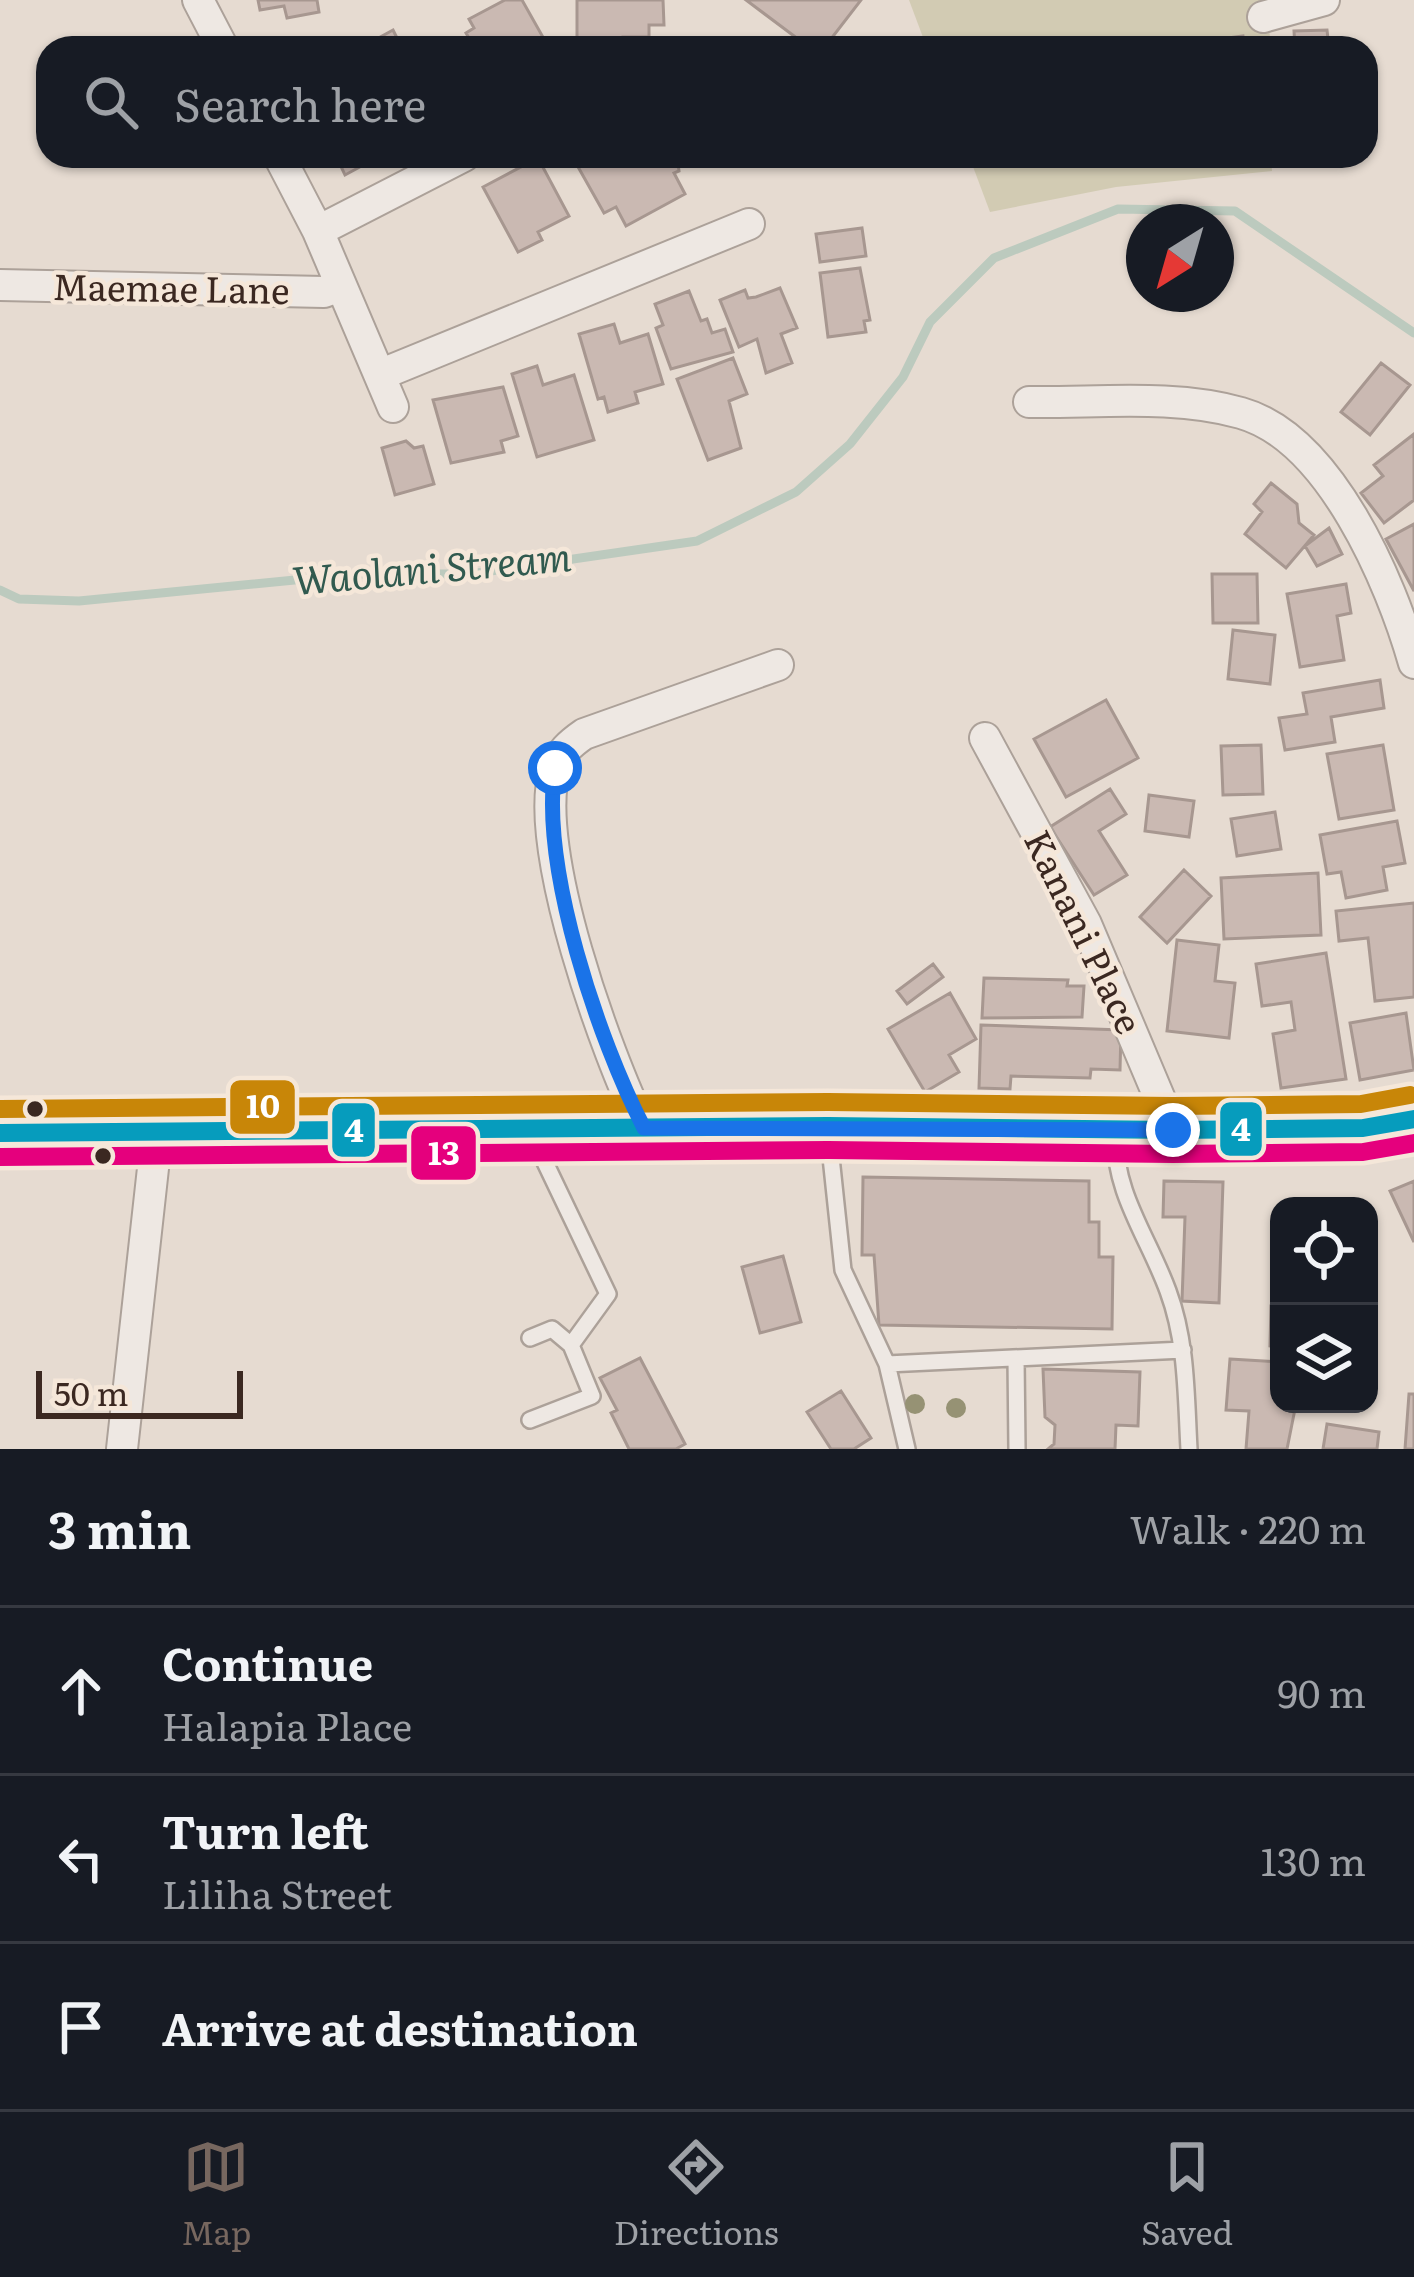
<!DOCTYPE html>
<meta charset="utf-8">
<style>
:root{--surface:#171b24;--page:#242831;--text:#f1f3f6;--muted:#9ea1a6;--line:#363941;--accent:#77675f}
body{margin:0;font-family:Literata,serif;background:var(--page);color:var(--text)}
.controls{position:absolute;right:36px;bottom:36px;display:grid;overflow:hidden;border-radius:24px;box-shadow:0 3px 9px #0004}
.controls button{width:108px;height:108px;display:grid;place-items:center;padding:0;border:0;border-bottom:3px solid var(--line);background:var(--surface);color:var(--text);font:60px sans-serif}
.compass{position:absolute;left:1126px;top:204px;width:108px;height:108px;border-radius:50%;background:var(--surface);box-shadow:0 3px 9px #0004;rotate:217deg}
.scale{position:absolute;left:36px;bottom:30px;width:207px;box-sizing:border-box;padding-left:12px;border:6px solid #3b2821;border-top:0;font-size:33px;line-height:42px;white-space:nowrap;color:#3b2821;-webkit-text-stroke:9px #f5e7d9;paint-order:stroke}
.stop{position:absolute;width:36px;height:36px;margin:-27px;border:9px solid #1a73e8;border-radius:50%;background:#fff}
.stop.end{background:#1a73e8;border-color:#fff;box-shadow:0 3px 12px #0008}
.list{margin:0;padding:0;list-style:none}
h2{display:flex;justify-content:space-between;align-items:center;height:156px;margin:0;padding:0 48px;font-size:51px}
h2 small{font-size:39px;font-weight:400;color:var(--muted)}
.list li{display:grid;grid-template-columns:78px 1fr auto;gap:36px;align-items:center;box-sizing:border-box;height:168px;padding:0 48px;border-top:3px solid var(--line)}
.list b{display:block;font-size:45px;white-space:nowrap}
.list p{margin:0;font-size:39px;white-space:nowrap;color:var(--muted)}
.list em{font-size:39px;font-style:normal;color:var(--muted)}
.icon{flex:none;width:66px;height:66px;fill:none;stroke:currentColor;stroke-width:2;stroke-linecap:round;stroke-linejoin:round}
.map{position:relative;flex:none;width:1414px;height:1449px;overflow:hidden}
.search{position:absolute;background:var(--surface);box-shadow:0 3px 9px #0004;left:36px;right:36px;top:36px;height:132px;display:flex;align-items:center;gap:30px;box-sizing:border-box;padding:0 42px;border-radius:36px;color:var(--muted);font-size:45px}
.sheet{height:660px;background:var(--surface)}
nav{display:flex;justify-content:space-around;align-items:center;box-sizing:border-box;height:168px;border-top:3px solid var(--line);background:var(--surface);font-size:33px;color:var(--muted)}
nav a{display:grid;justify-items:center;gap:6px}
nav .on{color:var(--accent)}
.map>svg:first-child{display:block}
.cemetery{fill:#d2cbb3}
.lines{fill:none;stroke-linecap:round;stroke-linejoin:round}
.stream{stroke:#bccabe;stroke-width:9}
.building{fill:#cab9b2;stroke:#a79790;stroke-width:3}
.lane-casing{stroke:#aca199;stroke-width:20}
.street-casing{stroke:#aca199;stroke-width:34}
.secondary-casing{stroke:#9b908a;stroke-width:46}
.lane{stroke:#eee8e3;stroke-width:15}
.street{stroke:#eee8e3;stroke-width:30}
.secondary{stroke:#eee8e3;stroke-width:42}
.bus-1-casing{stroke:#f5e7d9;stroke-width:27}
.bus-2-casing{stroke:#f5e7d9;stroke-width:27}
.bus-3-casing{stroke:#f5e7d9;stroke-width:27}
.bus-1{stroke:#069cbd;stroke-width:18}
.bus-2{stroke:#e5007d;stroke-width:18}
.bus-3{stroke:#c88608;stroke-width:18}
.tree{fill:#969274}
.route{stroke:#1a73e8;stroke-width:15}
.bus-dot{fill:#3b2821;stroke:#f5e7d9;stroke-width:4.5}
.labels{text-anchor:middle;stroke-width:9;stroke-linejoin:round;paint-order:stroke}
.street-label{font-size:36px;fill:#3b2821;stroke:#f5e7d9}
.water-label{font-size:39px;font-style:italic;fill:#315a4f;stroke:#f5e7d9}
.line-badge{stroke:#f5e7d9;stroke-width:4.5}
.badge-label{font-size:33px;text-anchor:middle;font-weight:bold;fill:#fff}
</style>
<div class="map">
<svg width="1414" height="1449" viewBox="0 0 1414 1449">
<rect width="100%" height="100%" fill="#e6dbd1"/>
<path class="cemetery" d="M909,0H1269L1270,48H927Z
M969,156H1271L1272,171L1116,187L990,212Z"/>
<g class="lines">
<path class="stream" d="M0,590L19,599L79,601L356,574H470L697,541L796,492L850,444L903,377L930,322L994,258L1118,209L1235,211L1414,333"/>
</g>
<path class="building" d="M258,0H317L319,12L287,18L284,6L260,10Z
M505,0H522L544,39L536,43L540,48H475L466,33L474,28L469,19Z
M577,0H663L664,25H649V37H623V48H587V38H577Z
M746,0H861L824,48H810Z
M393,30L402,48H363L362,47Z
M1327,30L1329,48H1295L1294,31Z
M1243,36L1245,48H1155Z
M744,39L747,48H713Z
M336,156H380L345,175Z
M593,156H677L679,171L674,173L685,194L626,226L616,207L604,213L577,165Z
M1299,156H1332V162L1303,164Z
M538,158L569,216L538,232L542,240L518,252L483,187Z
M862,228L866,256L820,262L816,234Z
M860,268L870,320L864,321L866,332L828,337L820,273Z
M780,288L797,328L781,334L792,363L766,373L757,339L739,347L720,300L745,290L748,298L756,297Z
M689,291L701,321L707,319L712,333L725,329L733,352L671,369L656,328L663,325L655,304Z
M614,324L620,343L648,334L663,384L635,392L638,403L608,412L604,397L598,399L579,334Z
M733,358L747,394L729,401L741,448L708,460L677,379Z
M1381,363L1410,385L1370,435L1341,412Z
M537,366L543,385L574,375L594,440L537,457L512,374Z
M503,387L518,436L501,441L504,452L451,463L433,400Z
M1414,434V500L1384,523L1361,493L1383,476L1374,465Z
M406,441L414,448L423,446L434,484L395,495L382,448Z
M1271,483L1297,504L1299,523L1314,535L1286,568L1245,534L1262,512L1254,504Z
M1414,524V591L1386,539Z
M1329,528L1342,554L1317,566L1305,546Z
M1212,574H1257L1258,623H1213Z
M1346,584L1351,613L1337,616L1344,660L1300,667L1287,594Z
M1233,630L1275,635L1270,684L1228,679Z
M1380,680L1384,708L1331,717L1335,742L1285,750L1279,718L1307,714L1303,693Z
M1106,700L1138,758L1066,797L1034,739Z
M1261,745L1263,794L1223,795L1221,746Z
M1383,745L1394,810L1339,819L1327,754Z
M1110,789L1126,814L1099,831L1127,875L1094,895L1050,827Z
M1149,795L1194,801L1189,837L1145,831Z
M1275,812L1281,849L1237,856L1231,819Z
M1397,821L1405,863L1383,867L1387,890L1346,898L1341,872L1327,874L1320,835Z
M1184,870L1211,896L1167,943L1140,917Z
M1318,873L1321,935L1224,939L1221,878Z
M1414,903V997L1375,1001L1368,938L1339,941L1336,911Z
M1177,940L1219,945L1215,981L1235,983L1229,1038L1167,1031Z
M1326,953L1346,1079L1281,1088L1273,1034L1295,1030L1291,1002L1262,1006L1256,964Z
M933,964L943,977L907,1004L897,991Z
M984,978L1068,980L1067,986H1084L1082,1017L982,1018Z
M950,993L976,1039L949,1055L959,1072L925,1092L888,1029Z
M1406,1013L1414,1070L1360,1080L1350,1023Z
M981,1025L1121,1030L1120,1070L1091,1069L1090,1078L1011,1076L1010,1089L979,1088Z
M863,1177L1089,1181V1222H1099V1257H1113L1112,1329L879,1325L874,1255H862Z
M1164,1181L1223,1182L1219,1303L1182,1301L1185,1217H1163Z
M1414,1181V1242L1390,1191Z
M783,1256L801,1322L760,1333L742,1267Z
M1271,1306H1279V1347L1270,1346Z
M640,1358L685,1444L676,1449H629L611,1413L617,1410L600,1378Z
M1230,1359L1279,1362V1404H1296L1287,1449H1246L1249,1411L1226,1410Z
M1043,1369L1140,1372L1138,1426L1116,1425L1115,1449H1048L1054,1444L1055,1425L1045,1417Z
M841,1391L871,1438L854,1449H831L807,1412Z
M1409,1394H1414V1449H1405Z
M1327,1424L1379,1432L1377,1449H1323Z"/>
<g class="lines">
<g class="lane-casing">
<path id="lane" d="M828,1129L843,1270L887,1364L1183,1350
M1115,1133C1114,1194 1148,1236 1168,1291C1187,1342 1186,1396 1189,1449
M530,1338L552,1329L571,1345
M1016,1358L1017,1449
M887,1364L907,1449
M530,1420L592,1396L571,1345L608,1294L531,1133"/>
</g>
<g class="street-casing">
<path id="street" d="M198,0L223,48
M1263,17L1324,0
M279,156L318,231L393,407
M318,231L464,156
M0,285L324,292L340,286
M382,374L749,224
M1029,402C1098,403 1175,394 1241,413C1330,438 1391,582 1414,663
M985,738L1086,924L1173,1130
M643,1128C607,1056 531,846 555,769C559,753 571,743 584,734L778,665
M122,1449L157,1132"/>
</g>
<g class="secondary-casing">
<path id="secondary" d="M0,1133L828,1126L1173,1130L1363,1128L1414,1119"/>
</g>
<use href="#lane" class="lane"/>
<use href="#street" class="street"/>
<use href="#secondary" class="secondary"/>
<g class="bus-1-casing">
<path id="bus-1" d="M0,1133L828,1126L1173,1130L1363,1128L1414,1119"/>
</g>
<g class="bus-2-casing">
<path id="bus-2" d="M0,1157L828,1150L1173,1154L1363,1152L1414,1143"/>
</g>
<g class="bus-3-casing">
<path id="bus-3" d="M0,1109L828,1102L1173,1106L1361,1104L1410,1095"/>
</g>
<use href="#bus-1" class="bus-1"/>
<use href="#bus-2" class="bus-2"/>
<use href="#bus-3" class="bus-3"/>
</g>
<g class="tree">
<circle cx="915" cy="1404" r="10"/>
<circle cx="956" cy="1408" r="10"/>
</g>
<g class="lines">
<path class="route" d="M555,768C540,867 598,1039 644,1128L1173,1130"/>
</g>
<g class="bus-dot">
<circle cx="35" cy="1109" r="10"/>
<circle cx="103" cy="1156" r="10"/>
</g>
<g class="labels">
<g class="street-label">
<text transform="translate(171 289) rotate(1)" y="13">Maemae Lane</text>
<text transform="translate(1083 932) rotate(64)" y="13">Kanani Place</text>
</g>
<g class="water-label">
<text transform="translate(432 569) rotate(-5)" y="14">Waolani Stream</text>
</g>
</g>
<g class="line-badge">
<rect x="228" y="1078" width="69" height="58" rx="12" fill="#c88608"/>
<rect x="1218" y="1100" width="46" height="58" rx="12" fill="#069cbd"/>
<rect x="330" y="1101" width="47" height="58" rx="12" fill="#069cbd"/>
<rect x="409" y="1124" width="69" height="58" rx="12" fill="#e5007d"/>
</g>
<g class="badge-label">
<text x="263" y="1118">10</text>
<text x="1241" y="1141">4</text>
<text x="354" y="1142">4</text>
<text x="444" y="1165">13</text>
</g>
</svg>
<div class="controls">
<button><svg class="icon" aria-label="locate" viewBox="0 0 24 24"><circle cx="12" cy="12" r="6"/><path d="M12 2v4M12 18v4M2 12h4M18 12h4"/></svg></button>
<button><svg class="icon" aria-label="layers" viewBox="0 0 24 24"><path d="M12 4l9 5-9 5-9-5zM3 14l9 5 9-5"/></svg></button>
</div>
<svg class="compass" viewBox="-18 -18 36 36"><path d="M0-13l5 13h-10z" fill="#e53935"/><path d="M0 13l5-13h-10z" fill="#9ea1a6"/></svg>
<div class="scale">50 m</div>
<div class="stop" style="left:555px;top:768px"></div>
<div class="stop end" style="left:1173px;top:1130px"></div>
<div class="search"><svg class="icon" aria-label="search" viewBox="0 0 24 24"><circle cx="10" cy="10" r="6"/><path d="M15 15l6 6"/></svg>Search here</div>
</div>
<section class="sheet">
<h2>3 min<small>Walk · 220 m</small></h2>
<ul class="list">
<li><svg class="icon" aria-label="ahead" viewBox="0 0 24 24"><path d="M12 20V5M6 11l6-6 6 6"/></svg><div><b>Continue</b><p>Halapia Place</p></div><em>90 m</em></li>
<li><svg class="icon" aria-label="left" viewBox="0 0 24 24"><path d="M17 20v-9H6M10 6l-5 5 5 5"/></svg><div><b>Turn left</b><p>Liliha Street</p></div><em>130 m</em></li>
<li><svg class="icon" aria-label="arrive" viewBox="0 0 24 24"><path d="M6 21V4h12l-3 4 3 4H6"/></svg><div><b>Arrive at destination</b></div></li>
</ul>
</section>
<nav>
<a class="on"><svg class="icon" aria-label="map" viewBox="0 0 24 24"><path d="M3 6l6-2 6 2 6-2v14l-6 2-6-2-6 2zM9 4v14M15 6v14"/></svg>Map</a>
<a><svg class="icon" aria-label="directions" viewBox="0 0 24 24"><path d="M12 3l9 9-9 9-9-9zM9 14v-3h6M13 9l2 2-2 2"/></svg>Directions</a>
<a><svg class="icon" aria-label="saved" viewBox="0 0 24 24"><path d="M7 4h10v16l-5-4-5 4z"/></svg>Saved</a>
</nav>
